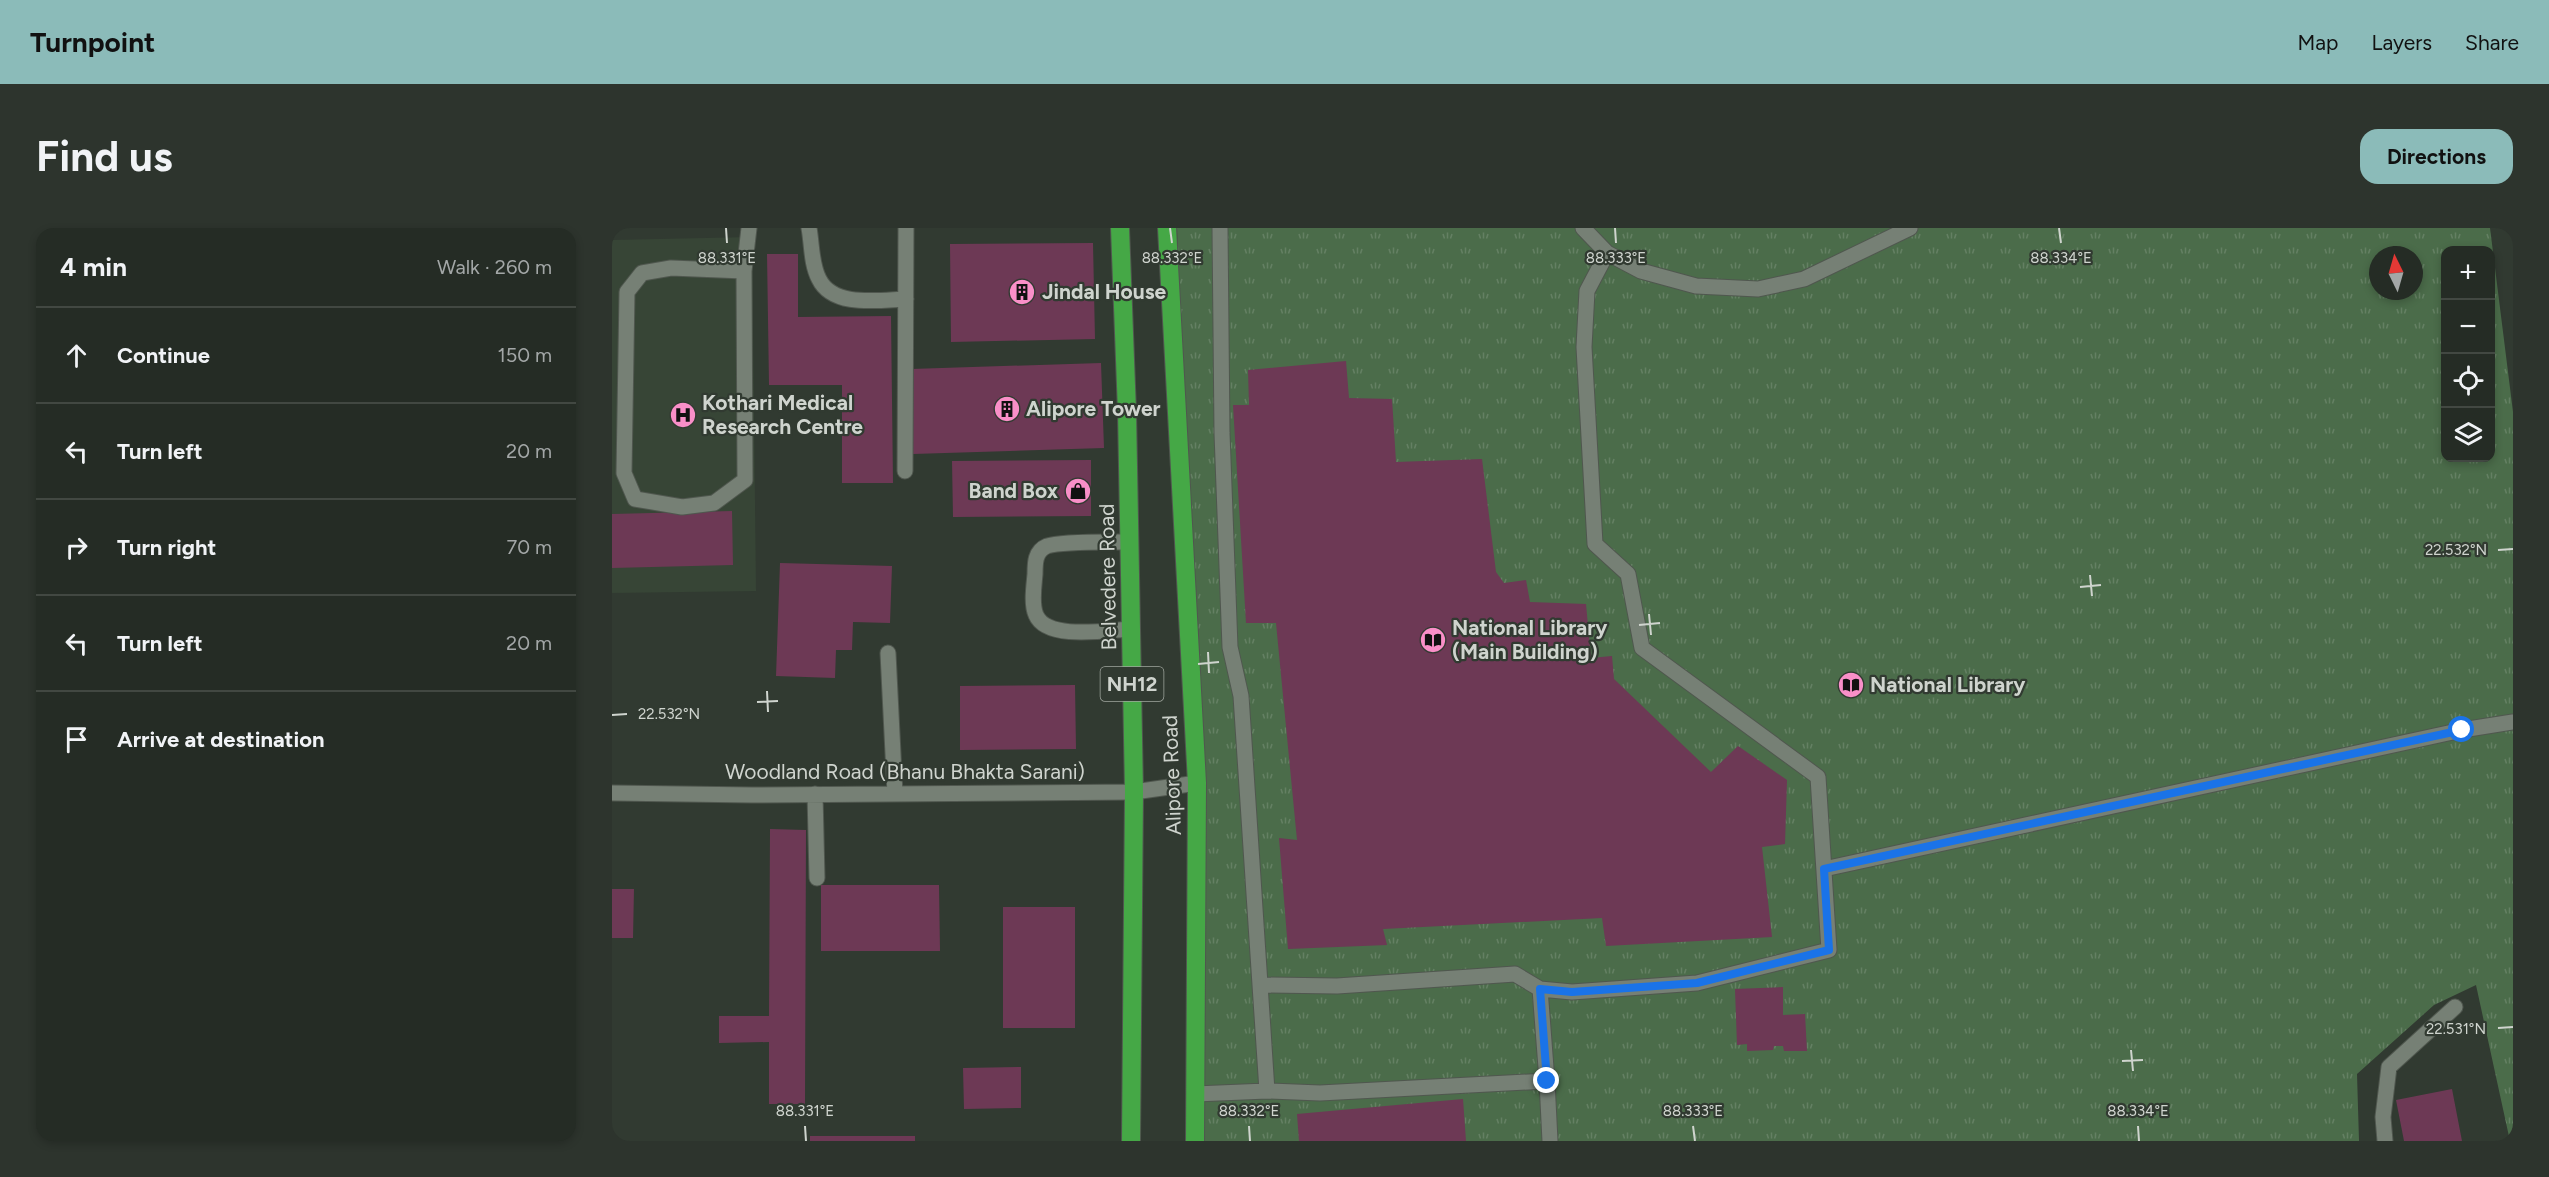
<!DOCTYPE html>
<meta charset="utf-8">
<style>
:root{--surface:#252c25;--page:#2d342d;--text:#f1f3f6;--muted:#a3a7a7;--line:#424842;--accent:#8bbbb9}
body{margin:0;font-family:Figtree,sans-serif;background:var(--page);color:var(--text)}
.controls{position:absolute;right:18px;top:18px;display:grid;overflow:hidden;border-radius:12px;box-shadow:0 3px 9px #0003}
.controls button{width:54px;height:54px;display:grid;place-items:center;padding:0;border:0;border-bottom:2px solid var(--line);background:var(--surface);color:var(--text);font:30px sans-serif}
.compass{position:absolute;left:1757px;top:18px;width:54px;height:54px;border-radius:50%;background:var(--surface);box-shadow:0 3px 9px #0003;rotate:355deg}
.stop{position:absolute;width:18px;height:18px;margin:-14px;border:4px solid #1a73e8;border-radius:50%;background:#fff}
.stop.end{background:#1a73e8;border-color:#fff;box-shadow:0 2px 6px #0008}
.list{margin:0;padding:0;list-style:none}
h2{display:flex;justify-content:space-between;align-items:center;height:78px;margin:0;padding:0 24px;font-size:26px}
h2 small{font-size:20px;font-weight:400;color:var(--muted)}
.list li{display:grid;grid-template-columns:39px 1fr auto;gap:18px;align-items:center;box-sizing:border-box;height:96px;padding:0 24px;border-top:2px solid var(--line)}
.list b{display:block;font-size:22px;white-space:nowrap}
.list em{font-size:20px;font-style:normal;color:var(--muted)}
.icon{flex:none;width:33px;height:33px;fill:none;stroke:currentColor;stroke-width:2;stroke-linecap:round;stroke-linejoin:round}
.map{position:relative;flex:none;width:1901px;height:913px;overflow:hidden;border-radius:18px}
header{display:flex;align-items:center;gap:36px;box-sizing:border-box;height:84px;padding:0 30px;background:var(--accent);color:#111}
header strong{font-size:28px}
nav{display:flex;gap:33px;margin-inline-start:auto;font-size:21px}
.intro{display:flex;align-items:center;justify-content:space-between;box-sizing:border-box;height:144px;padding:0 36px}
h1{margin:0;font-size:42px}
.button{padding:15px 27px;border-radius:18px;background:var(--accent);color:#111;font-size:21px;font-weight:700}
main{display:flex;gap:36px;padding:0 36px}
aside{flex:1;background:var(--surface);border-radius:18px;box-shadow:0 3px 9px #0003}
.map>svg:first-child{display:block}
.built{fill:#374536}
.grass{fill:url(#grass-tufts);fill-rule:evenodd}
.building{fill:#6d3955}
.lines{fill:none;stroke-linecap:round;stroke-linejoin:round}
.minor-casing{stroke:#50574f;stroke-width:17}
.highway-casing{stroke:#50574f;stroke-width:20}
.minor{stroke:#768075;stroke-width:15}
.highway{stroke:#45a846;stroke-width:18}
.route{stroke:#1a73e8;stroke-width:8}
.ticks{fill:none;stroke:#cfd4ce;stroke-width:2}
.labels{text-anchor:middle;stroke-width:4.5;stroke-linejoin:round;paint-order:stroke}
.shield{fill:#313a31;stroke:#a0a69f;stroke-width:1.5}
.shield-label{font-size:20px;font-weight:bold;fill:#cfd4ce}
.poi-label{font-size:21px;font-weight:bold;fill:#cfd4ce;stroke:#313a31;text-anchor:start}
.street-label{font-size:21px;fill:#cfd4ce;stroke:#313a31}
.ticks-label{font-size:15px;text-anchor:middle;fill:#cfd4ce;stroke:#313a31;stroke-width:4.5;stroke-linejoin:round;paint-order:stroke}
</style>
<header>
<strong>Turnpoint</strong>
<nav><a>Map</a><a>Layers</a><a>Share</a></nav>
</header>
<div class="intro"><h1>Find us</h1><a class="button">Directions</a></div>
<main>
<aside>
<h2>4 min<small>Walk · 260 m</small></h2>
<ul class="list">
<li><svg class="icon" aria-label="ahead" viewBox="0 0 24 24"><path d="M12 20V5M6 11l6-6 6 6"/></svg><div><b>Continue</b></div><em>150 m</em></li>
<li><svg class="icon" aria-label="left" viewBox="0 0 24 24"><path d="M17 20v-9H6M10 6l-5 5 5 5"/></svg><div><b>Turn left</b></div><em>20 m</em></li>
<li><svg class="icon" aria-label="right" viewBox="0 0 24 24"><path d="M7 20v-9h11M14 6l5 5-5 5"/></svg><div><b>Turn right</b></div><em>70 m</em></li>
<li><svg class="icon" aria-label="left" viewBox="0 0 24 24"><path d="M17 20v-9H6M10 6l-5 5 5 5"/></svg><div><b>Turn left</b></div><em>20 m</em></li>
<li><svg class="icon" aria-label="arrive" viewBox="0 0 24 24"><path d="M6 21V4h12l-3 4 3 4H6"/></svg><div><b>Arrive at destination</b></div></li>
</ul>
</aside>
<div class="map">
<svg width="1901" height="913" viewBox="0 0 1901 913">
<defs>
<pattern id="grass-tufts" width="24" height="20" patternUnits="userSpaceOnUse" patternTransform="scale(1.5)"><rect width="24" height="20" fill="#4b6c4a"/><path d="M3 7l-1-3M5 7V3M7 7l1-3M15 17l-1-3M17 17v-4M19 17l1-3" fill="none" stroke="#648063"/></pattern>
</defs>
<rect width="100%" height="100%" fill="#313a31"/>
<path class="built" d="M140,9L144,363L0,365V12Z"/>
<path class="grass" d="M565,0H1878L1901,184V913H1898L1864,757L1822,777L1745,846L1747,913H591ZM1834,22H1878V230H1834ZM1766,27H1802V63H1766Z"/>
<path class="building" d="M481,15L483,111L339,114L338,16Z
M155,26H186V89L279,88L281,255H230V157H157Z
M734,133L737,170L780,171L784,234L870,231L884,344L892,355L914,352L918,374L974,376L979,430L1000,428L1002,451L1099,544L1126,518L1175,552L1173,616L1150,619L1160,709L994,718L990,690L771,701L775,717L676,721L667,610L685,612L664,395H634L621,177H637L636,142Z
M489,135L492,220L301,226L299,141Z
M479,232V288L341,289L340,233Z
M120,283L121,337L0,340V286Z
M168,335L280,338L278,395L241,394L240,422H224L223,450L164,448Z
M463,457L464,521L348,522V458Z
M158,601L194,602L193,876H157V814L107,815V788H157Z
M209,657H327L328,723H209Z
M0,661H22L21,710H0Z
M391,679H463V800H391Z
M1171,759V787L1193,786L1195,823H1172L1171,818H1162L1161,822L1135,823V816L1125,817L1123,761Z
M409,839V880L352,881L351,840Z
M1840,861L1850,913H1792L1784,872Z
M851,871L854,913H687L685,886Z
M198,908H303V913H198Z"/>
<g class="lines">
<g class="minor-casing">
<path id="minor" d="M197,0C200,16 199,36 207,51C221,80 267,72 294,71
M608,0L610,205L618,419L629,468L655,863
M971,0L995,25L1029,43L1084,58L1146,61L1192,51L1298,0
M132,43L59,40L30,45L15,64L12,245L23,271L70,279L102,275L133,252L132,43L137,0
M293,243L294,0
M518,314C499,314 450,313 435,318C423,323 423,335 423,346C422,358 419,376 424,387C435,413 496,402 519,401
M276,425L283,566
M0,565L140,567L522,564L585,555
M203,566L205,650
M1212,641L1850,502L1901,494
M649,757L725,758L903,746L928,761L960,764L1085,755L1217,722L1206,549L1030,420L1016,346L983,316L972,119L975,63L995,25
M935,853L938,913
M583,866L655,863L708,865L935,853L928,761
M1773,913L1771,889L1777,839L1843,779"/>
</g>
<g class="highway-casing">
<path id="highway" d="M508,0L515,184L522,564L519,913
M555,0L585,555L583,913"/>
</g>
<use href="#minor" class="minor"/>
<use href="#highway" class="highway"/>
</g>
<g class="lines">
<path class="route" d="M935,853L928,761L960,764L1085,755L1217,722L1212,641L1850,502"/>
</g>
<path class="ticks" d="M114,0L115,15M558,0L560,15M1003,0L1004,15M1447,0L1449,15M1886,322L1901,321M1478,347L1480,368M1468,359L1489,357M1037,386L1039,407M1027,397L1048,395M596,424L597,445M586,436L607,434M155,463L156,484M145,474L166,473M0,487L15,486M1886,800L1901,799M1519,822L1521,843M1510,833L1531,832M193,898L194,913M637,898L638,913M1081,898L1083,913M1526,898L1527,913"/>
<defs>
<g id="building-disc" transform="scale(1.35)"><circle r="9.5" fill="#f98fc8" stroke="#313a31"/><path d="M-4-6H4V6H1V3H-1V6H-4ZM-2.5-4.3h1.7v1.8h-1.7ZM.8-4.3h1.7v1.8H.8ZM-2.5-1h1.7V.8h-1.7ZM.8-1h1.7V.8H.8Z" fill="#111"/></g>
<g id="hospital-disc" transform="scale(1.35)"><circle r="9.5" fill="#f98fc8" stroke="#313a31"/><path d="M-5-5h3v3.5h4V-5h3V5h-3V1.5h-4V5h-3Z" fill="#111"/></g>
<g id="shop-disc" transform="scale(1.35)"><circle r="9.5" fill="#f98fc8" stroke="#313a31"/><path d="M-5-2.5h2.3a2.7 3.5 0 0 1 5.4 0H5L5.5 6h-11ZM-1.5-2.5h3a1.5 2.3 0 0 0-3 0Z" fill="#111"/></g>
<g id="library-disc" transform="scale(1.35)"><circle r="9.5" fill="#f98fc8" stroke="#313a31"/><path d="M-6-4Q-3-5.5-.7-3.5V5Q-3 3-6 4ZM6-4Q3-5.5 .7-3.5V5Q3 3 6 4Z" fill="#111"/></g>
</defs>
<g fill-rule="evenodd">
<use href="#building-disc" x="410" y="64"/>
<use href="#building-disc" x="395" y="181"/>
<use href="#hospital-disc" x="71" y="187"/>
<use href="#shop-disc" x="466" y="263"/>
<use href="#library-disc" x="821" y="412"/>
<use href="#library-disc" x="1239" y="457"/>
</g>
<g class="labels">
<rect class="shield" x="488.5" y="439" width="63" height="34" rx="4.5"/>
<g class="shield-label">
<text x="520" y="463">NH12</text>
</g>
<g class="poi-label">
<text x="430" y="71">Jindal House</text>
<text x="90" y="182">Kothari Medical<tspan x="90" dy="24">Research Centre</tspan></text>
<text x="414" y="188">Alipore Tower</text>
<text x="446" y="270" text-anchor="end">Band Box</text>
<text x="840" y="407">National Library<tspan x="840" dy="24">(Main Building)</tspan></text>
<text x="1258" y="464">National Library</text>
</g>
<g class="street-label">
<text transform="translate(496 349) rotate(-91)" y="7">Belvedere Road</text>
<text x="293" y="551">Woodland Road (Bhanu Bhakta Sarani)</text>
<text transform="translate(560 547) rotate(-92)" y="7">Alipore Road</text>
</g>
</g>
<g class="ticks-label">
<text x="115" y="35">88.331°E</text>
<text x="560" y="35">88.332°E</text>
<text x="1004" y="35">88.333°E</text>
<text x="1449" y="35">88.334°E</text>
<text x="1844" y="327">22.532°N</text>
<text x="57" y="491">22.532°N</text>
<text x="1844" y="806">22.531°N</text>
<text x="193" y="888">88.331°E</text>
<text x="637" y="888">88.332°E</text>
<text x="1081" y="888">88.333°E</text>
<text x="1526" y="888">88.334°E</text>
</g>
</svg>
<div class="controls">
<button>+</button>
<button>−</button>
<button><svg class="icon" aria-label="locate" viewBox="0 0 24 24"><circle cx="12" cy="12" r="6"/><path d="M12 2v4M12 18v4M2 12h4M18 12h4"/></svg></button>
<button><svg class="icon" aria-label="layers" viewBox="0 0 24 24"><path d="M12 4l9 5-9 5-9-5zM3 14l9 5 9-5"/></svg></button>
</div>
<svg class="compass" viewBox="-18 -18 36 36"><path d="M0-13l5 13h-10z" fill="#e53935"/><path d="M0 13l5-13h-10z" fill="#a3a7a7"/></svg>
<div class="stop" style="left:1850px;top:502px"></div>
<div class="stop end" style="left:935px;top:853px"></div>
</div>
</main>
